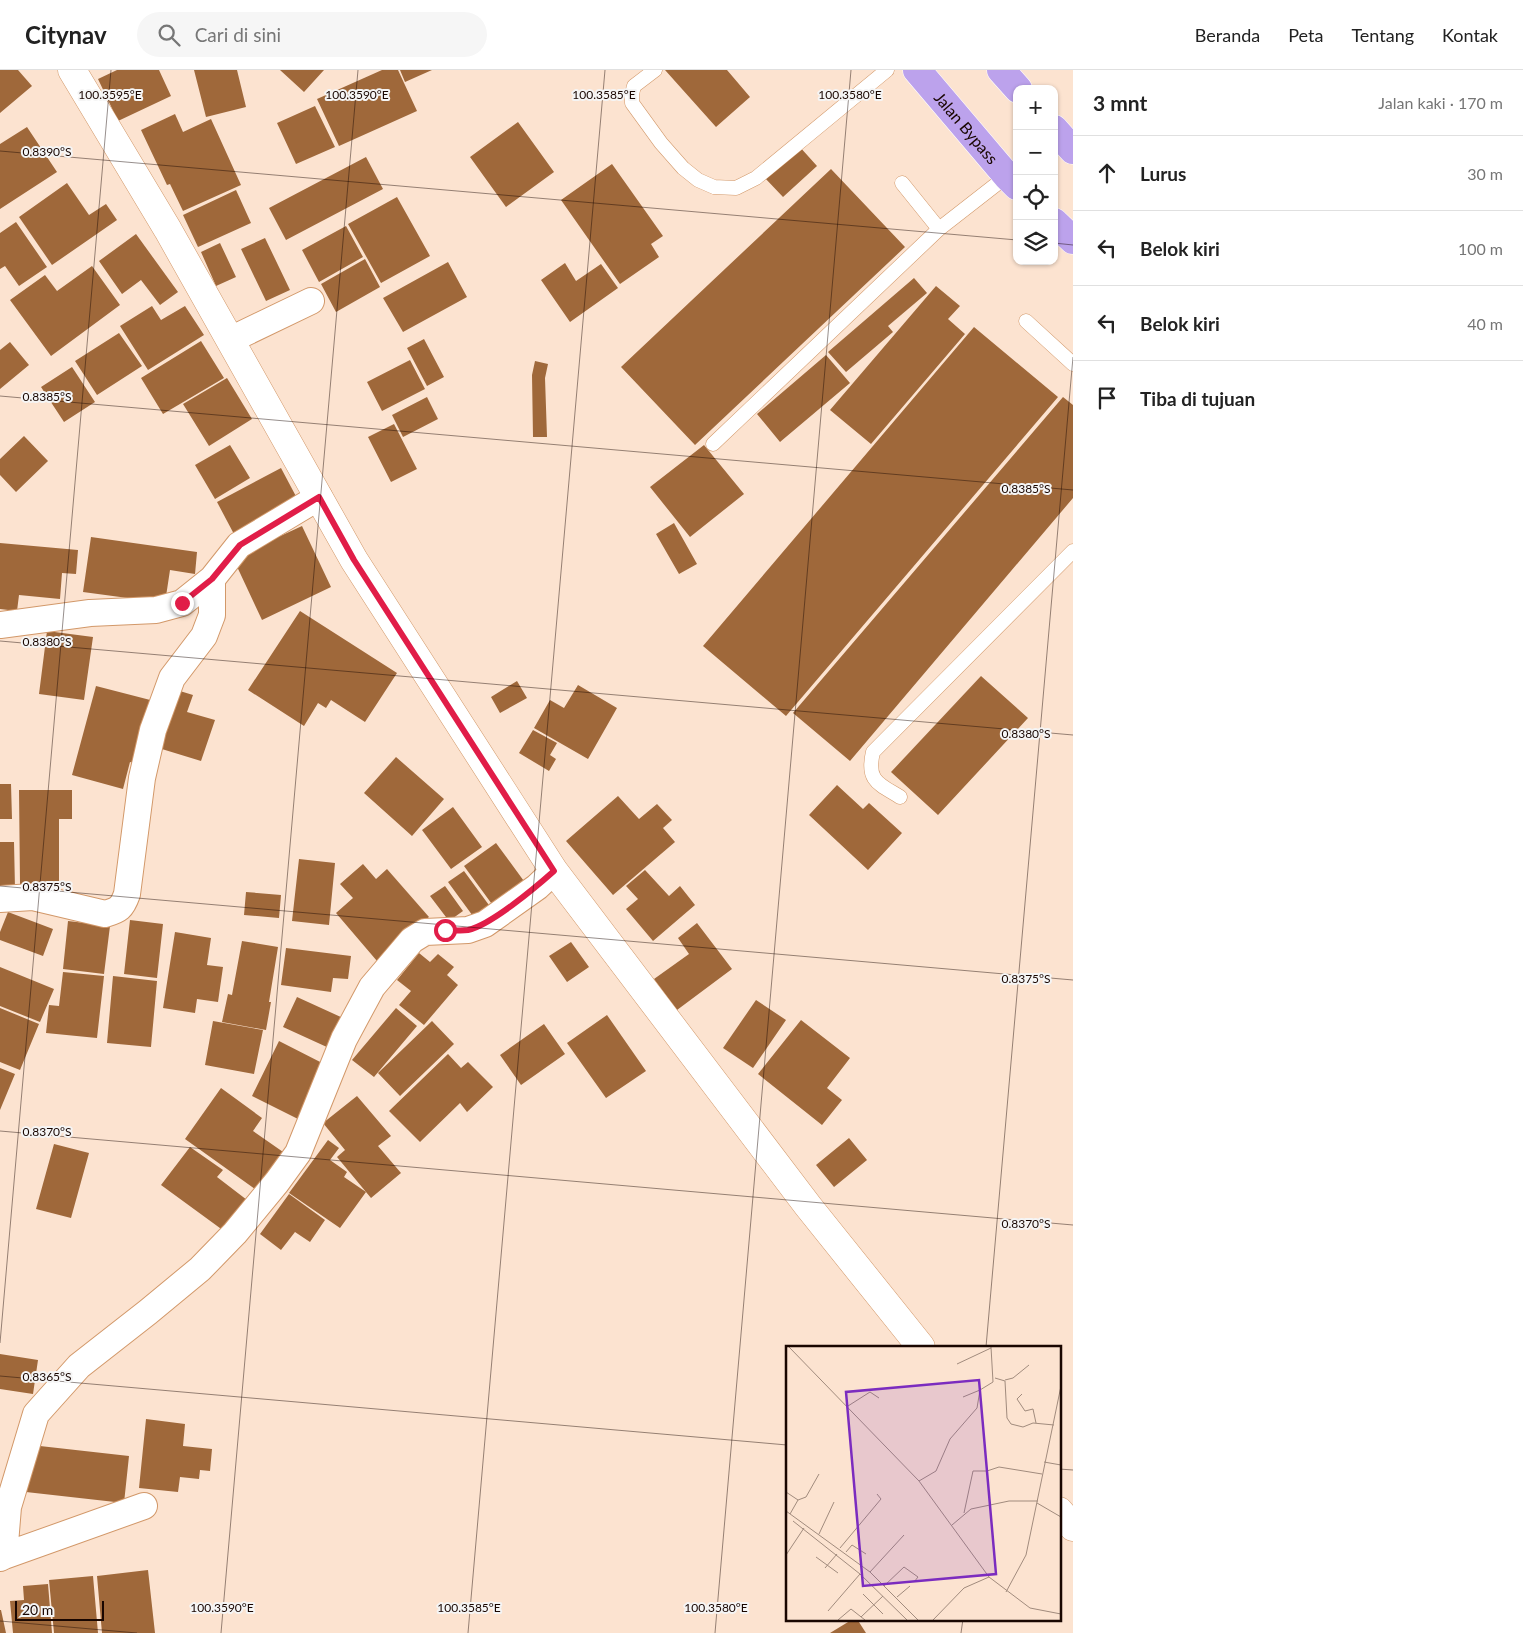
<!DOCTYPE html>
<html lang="id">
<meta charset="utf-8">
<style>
:root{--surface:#fff;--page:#f6f6f6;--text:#222;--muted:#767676;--line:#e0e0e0}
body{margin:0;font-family:Lato,sans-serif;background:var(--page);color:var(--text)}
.controls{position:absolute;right:15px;top:15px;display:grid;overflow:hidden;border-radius:10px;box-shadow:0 1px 4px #0004}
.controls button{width:45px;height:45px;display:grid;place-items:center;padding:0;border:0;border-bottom:1px solid var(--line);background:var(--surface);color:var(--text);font:25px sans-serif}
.scale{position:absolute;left:15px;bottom:12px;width:89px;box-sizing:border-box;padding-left:5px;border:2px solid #190600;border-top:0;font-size:14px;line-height:18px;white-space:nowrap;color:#190600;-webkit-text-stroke:4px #f5f5f5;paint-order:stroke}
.stop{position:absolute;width:15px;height:15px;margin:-11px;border:4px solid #e11d48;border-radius:50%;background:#fff}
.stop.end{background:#e11d48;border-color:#fff;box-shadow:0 1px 5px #0008}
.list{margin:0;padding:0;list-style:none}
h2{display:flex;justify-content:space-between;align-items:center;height:65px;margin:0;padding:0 20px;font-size:21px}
h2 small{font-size:16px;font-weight:400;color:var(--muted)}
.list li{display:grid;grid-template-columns:32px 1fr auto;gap:15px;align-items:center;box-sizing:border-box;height:75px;padding:0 20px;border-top:1px solid var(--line)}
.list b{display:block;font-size:19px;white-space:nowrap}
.list em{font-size:16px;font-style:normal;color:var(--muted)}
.icon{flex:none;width:28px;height:28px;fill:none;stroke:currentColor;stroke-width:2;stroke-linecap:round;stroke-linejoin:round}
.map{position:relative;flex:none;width:1073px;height:1563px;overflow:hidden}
header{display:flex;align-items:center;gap:30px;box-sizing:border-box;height:70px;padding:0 25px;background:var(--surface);border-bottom:1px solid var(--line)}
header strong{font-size:24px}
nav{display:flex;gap:28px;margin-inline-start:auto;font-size:18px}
.search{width:350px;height:45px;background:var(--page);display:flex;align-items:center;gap:12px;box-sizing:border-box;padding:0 18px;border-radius:28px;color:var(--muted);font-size:19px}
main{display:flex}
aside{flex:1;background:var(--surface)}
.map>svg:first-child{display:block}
.building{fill:#9f683a}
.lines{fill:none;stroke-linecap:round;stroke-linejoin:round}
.service-casing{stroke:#d29869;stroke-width:15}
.minor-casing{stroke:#d29869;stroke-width:28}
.tertiary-casing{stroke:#d29869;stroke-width:29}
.trunk-casing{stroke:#fff;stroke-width:29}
.service{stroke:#fff;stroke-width:14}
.minor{stroke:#fff;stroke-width:26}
.tertiary{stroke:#fff;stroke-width:28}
.trunk{stroke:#bca2ec;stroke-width:28}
.route{stroke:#e11d48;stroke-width:6}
.ticks{fill:none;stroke:#190600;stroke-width:1;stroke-opacity:0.45}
.labels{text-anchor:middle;stroke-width:4;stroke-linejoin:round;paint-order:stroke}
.street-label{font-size:16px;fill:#190600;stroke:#f5f5f5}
.inset-road{fill:none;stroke:#a18b7d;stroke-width:1}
.view{fill:#7b2cbf;fill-opacity:0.15;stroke:#7b2cbf;stroke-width:2.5}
.inset-edge{fill:none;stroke:#190600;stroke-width:2.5}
.ticks-label{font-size:12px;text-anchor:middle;fill:#190600;stroke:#f5f5f5;stroke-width:4;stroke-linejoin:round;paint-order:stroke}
</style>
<header>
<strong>Citynav</strong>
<div class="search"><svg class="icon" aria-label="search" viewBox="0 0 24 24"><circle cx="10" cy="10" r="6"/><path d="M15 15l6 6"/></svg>Cari di sini</div>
<nav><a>Beranda</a><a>Peta</a><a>Tentang</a><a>Kontak</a></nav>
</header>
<main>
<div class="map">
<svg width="1073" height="1563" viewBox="0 0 1073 1563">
<rect width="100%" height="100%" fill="#fce3d0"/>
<path class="building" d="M0,0H18L32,16L0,43Z
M117,0H159L171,26L118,51L98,9Z
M194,0H237L246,37L206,47Z
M280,0H324L304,22Z
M382,0H398L417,41L339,76L317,29Z
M400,0H432L405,12Z
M665,0H727L750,27L716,57Z
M315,36L335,77L296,94L277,53Z
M175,44L183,62L211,49L241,115L183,141L170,114L167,115L141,60Z
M518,52L554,102L506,137L470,87Z
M27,57L57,102L0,139V74Z
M799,76L817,96L783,127L764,107Z
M366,87L383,119L286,170L269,138Z
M612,94L663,166L651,174L659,187L620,214L561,130Z
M831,99L905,177L695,375L621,297Z
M67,113L89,145L106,134L117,150L52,195L19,147Z
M236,120L251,153L198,177L183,145Z
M397,127L430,186L381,213L348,154Z
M16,152L47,197L19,216L5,196L0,199V163Z
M346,156L363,187L319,212L302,180Z
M136,164L178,222L160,235L141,210L122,224L99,191Z
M265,168L290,220L266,231L241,179Z
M220,173L236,207L216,216L201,182Z
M365,189L380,217L336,242L321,214Z
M448,192L467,227L403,262L383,228Z
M565,193L576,211L601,194L618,218L570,252L541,210Z
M92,196L120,235L51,286L10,230L45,205L57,221Z
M914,208L927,223L888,256L893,262L846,302L828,282Z
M936,216L960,236L948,249L965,264L871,374L830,340Z
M152,236L161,250L185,236L204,265L148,300L120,256Z
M974,257L1058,327L786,646L703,576Z
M119,263L142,296L97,325L75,291Z
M424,269L444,307L427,316L407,278Z
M201,271L224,308L163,344L141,308Z
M10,272L29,295L0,319V280Z
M826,285L850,313L780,372L757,344Z
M410,290L425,319L382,341L367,312Z
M535,291L548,294L545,308L547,367H533L532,305Z
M72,297L95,332L64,352L41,317Z
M227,308L252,349L209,376L183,334Z
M427,327L438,349L403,367L392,345Z
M1063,327L1073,335V428L850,691L793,643Z
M394,354L417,399L391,412L368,367Z
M24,366L48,391L16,422L0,405V389Z
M230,375L250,408L215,429L195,395Z
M704,375L744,424L690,467L650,417Z
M281,398L299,432L235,466L217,432Z
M674,453L697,494L679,504L656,464Z
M302,456L331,517L262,550L233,488Z
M91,467L197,482L195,504L170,500L165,533L83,522Z
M0,473L78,480L76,504L62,503L60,529L19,525L17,541L0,539Z
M300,541L397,603L365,652L331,630L326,638L318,633L304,656L248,620Z
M47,561L93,567L84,630L39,624Z
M981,606L1028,648L938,745L891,702Z
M517,611L527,628L500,643L491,627Z
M578,615L617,638L588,689L534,658L550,630L564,638Z
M96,616L158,632L141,695L130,692L123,719L72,705Z
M170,618L193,625L187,642L215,650L201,691L152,676Z
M533,660L557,673L550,685L556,689L549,701L519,683Z
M396,687L444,729L412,766L364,723Z
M0,714H11L12,749H0Z
M837,715L863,739L869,733L902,763L868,800L809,745Z
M19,720H72V749H59V814H20Z
M618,726L639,749L657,734L672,750L663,758L675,772L613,825L566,771Z
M453,737L482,777L451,799L422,760Z
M0,772H14L15,819H0Z
M496,773L529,818L497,841L464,796Z
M299,789L335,793L329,855L292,851Z
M363,794L376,809L387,799L429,847L377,891L336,843L353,828L340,814Z
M645,800L669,826L680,816L695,835L653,871L626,839L638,829L626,816Z
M464,801L494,842L478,853L448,812Z
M445,816L463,841L449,851L430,826Z
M246,822L281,825L279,848L244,845Z
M8,842L53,859L43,886L0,870V862Z
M130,850L163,854L157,908L124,904Z
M68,851L110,856L104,904L63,899Z
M697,853L732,899L677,940L654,909L689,884L678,868Z
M175,862L211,868L207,895L223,897L218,932L197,929L195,943L163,938Z
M242,871L278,877L269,932H271L266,960L222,952L228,924L232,925Z
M571,872L589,897L567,912L549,886Z
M286,878L351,886L348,909L333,908L331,922L281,915Z
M419,883L430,892L438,884L454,897L447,905L458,915L424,955L399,935L411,921L397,910Z
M0,897L54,919L40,952L0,936Z
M63,902L104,906L97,968L46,963L49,935L59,936Z
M113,906L157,911L151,977L107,973Z
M297,927L343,948L329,978L283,957Z
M756,930L786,950L753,998L723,978Z
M0,938L39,954L20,1000L0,992Z
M396,938L417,956L374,1007L352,990Z
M607,945L646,1001L606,1028L567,973Z
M801,950L850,988L827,1018L842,1030L822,1055L758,1004Z
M213,951L263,960L254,1004L205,995Z
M432,951L454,974L400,1026L378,1003Z
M544,954L565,984L521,1015L500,985Z
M279,971L330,997L302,1051L252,1026Z
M448,984L461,998L468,992L493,1017L467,1042L460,1033L420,1072L389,1041Z
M0,998L15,1004L0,1040Z
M221,1018L262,1048L253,1061L286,1084L259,1122L185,1069Z
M357,1026L391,1066L378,1076L401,1103L371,1128L337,1087L345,1080L323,1053Z
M849,1068L867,1090L834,1117L816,1095Z
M328,1070L339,1078L330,1090L347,1102L344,1107L366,1122L340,1158L289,1123Z
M54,1074L89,1083L71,1148L36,1139Z
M190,1077L223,1100L217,1107L247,1130L224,1161L161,1115Z
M289,1124L325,1150L310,1172L295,1162L281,1180L260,1164Z
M0,1284L38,1290L33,1324L0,1319Z
M146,1349L185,1354L183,1376L212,1379L210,1401L200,1400L199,1409L180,1407L178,1422L139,1418Z
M31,1375L129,1386L124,1433L26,1422Z
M148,1500L155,1563H102L97,1506Z
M93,1506L98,1563H54L49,1510Z
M48,1514L52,1563H13L10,1531L24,1530L23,1516Z
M0,1540H1L6,1563H0Z
M853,1549H857L866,1563H830Z"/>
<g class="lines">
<g class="service-casing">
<path id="service" d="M655,0L634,16L632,24V33L661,73L683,98L698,110L714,117L736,118L756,108L887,0
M902,113L939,159
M1026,251L1073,294
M713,374L939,159L1007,106
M900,727C879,714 866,711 873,682L1073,481"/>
</g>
<g class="minor-casing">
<path id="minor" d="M230,270L311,231
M0,555L90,543L156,540L182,533L212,509L239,475L319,427
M0,829L33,827L105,844C119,840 122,838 127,824L142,708L153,660L172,608L204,566L212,545V509
M4,1486L144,1436
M0,1488L4,1486L8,1437L36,1344L79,1296L148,1242L200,1199L235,1163L277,1112L298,1083L344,969L372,917L412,870L425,862L468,860L485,854L537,817L554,801"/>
</g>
<g class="tertiary-casing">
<path id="tertiary" d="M72,0L168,160L354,490L554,801L808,1136L921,1277
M1059,1441L1073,1457"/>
</g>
<g class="trunk-casing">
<g id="trunk">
<path id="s1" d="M917,0L1007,106L1017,116"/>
<path d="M1001,0L1018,19"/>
<path d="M1054,59L1073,80"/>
<path d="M1054,152L1073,170"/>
</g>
</g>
<use href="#service" class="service"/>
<use href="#minor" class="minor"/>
<use href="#tertiary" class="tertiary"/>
<use href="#trunk" class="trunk"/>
</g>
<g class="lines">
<path class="route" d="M182,533L212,509L240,475L319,427L354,490L554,801C536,817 491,855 468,860C461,861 452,860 445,860"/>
</g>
<path class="ticks" d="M0,81L1017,170M1054,173L1073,175M0,326L1073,420M0,571L1073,665M0,816L1073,910M0,1061L1073,1155M0,1273L111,0M986,1277L1073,287M0,1306L787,1375M1059,1399L1073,1400M0,1551L137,1563M221,1563L358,0M468,1563L605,0M715,1563L851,0M961,1563L963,1549"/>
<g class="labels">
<g class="street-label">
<text dy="6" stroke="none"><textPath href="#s1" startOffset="76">Jalan Bypass</textPath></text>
</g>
</g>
<g transform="translate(786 1276)">
<rect width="275" height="275" fill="#fce3d0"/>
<path class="inset-road" d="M3,1L133,135L203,231L244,262L275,268M171,18L205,2M209,32L219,35L221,72L225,78L237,81L247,77L268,79M219,34L227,32L243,19M236,48L231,53L239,65L247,63L250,77M177,51L194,44M62,60L84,46L93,52M258,116L275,119M133,135L150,125L164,93L191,62L194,44L207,36L205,1M0,146L12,154L4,168M12,154L20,151L33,128M251,157L275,171M0,165L84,226L132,274M178,167L187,125H201L213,121L256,128M7,175L74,228L121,274M166,179L185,163L223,155H252M33,188L48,156M54,202L95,153L91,148M60,206L66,199L80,208M0,209L18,182M30,211L52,227M39,222L51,208M84,226L118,189M98,240L118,221L132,231L128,236M220,246L240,209L275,40M77,248L97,268M111,251L124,240M42,265L74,228M75,271L97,250M52,274L65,263L79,274M147,274L178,242L203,231"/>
<path class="view" d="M193,34L210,228L77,240L60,46Z"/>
<rect width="275" height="275" class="inset-edge"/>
</g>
<g class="ticks-label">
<text x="110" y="29">100.3595°E</text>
<text x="357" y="29">100.3590°E</text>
<text x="604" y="29">100.3585°E</text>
<text x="850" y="29">100.3580°E</text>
<text x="47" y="86">0.8390°S</text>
<text x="47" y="331">0.8385°S</text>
<text x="1026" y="423">0.8385°S</text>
<text x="47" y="576">0.8380°S</text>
<text x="1026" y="668">0.8380°S</text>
<text x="47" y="821">0.8375°S</text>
<text x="1026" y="913">0.8375°S</text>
<text x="47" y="1066">0.8370°S</text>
<text x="1026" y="1158">0.8370°S</text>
<text x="47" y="1311">0.8365°S</text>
<text x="222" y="1542">100.3590°E</text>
<text x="469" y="1542">100.3585°E</text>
<text x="716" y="1542">100.3580°E</text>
</g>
</svg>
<div class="controls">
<button>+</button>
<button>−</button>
<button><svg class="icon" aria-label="locate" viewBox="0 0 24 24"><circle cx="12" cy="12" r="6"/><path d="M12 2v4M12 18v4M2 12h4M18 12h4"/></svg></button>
<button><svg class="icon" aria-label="layers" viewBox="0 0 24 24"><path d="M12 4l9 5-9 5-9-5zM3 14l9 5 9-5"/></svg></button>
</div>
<div class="scale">20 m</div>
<div class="stop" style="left:445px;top:860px"></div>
<div class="stop end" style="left:182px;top:533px"></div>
</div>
<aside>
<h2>3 mnt<small>Jalan kaki · 170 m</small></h2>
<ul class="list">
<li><svg class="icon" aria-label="ahead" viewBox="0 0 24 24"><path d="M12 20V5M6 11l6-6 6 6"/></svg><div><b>Lurus</b></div><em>30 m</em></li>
<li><svg class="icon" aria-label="left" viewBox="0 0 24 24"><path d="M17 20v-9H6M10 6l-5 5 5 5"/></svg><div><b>Belok kiri</b></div><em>100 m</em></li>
<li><svg class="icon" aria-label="left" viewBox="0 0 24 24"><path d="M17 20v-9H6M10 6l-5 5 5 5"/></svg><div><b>Belok kiri</b></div><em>40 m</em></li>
<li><svg class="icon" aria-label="arrive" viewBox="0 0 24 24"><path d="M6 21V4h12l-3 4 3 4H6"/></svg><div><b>Tiba di tujuan</b></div></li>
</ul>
</aside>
</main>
